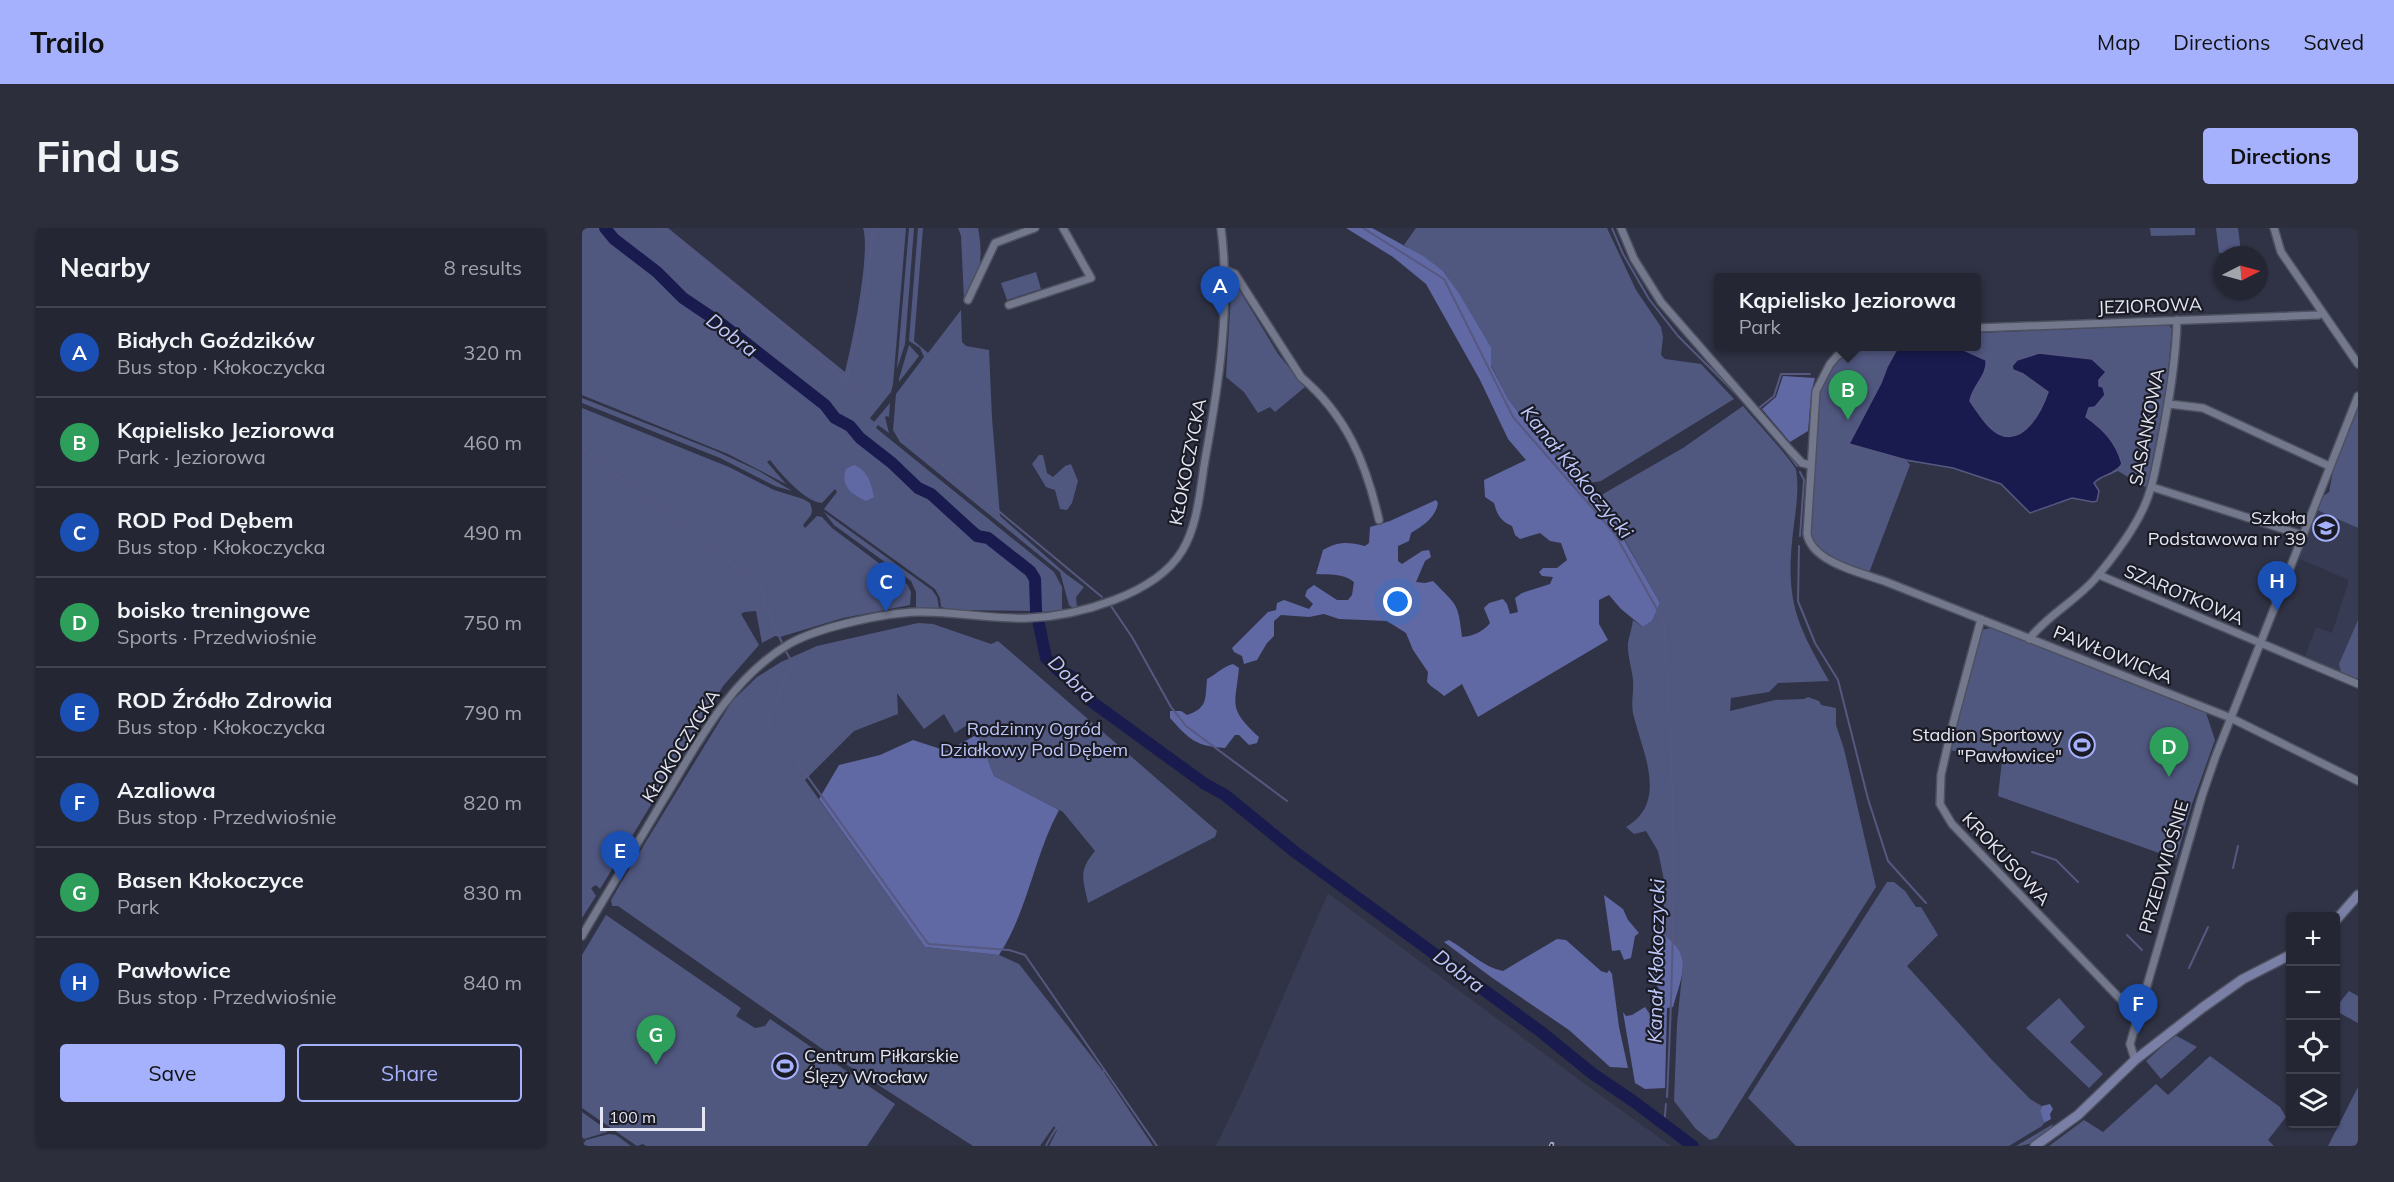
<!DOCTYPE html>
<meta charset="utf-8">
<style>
:root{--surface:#242634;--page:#2c2e3c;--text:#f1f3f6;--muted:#a3a5ac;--line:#41434f;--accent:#a5b1fc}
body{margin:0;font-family:Mulish,sans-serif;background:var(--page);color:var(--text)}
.controls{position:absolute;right:18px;bottom:18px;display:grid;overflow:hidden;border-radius:6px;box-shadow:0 2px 4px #0004}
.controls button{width:54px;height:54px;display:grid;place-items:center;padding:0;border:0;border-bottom:2px solid var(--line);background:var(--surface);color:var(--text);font:30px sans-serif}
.compass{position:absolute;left:1632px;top:18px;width:54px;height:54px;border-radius:50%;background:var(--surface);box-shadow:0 2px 4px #0004;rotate:84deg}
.scale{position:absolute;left:18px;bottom:15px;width:105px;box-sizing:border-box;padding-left:6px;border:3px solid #e4e7f3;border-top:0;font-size:16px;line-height:21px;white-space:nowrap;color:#e4e7f3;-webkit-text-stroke:4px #1a1b24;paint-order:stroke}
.you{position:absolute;left:816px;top:374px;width:21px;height:21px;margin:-15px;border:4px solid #fff;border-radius:50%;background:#1a73e8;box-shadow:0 0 0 9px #1a73e833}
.badge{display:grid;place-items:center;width:39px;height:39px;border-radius:50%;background:var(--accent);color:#fff;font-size:20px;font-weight:700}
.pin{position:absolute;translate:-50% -50px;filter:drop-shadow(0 2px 3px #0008)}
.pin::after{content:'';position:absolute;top:32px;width:21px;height:18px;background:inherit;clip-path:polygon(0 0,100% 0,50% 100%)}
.popup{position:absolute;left:1132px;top:45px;width:267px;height:78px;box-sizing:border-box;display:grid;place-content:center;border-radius:6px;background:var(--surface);filter:drop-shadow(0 2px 4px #0005);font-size:20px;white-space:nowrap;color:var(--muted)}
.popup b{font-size:22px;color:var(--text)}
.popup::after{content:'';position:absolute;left:50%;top:100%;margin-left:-12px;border:12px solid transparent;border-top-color:var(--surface)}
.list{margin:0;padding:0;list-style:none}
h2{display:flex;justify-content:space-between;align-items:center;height:78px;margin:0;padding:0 24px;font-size:26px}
h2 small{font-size:20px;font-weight:400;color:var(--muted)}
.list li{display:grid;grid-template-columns:39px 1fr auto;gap:18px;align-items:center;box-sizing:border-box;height:90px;padding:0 24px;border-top:2px solid var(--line)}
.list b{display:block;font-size:22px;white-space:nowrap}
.list p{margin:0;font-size:20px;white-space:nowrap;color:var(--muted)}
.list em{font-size:20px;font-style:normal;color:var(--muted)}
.actions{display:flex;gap:12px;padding:18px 24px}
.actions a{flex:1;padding:14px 0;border:2px solid var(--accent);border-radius:6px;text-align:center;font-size:21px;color:var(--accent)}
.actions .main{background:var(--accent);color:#111}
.icon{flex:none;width:33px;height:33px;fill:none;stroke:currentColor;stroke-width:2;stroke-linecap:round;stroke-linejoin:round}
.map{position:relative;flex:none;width:1776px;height:918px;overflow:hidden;border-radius:6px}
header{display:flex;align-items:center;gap:36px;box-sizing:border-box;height:84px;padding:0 30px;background:var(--accent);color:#111}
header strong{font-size:28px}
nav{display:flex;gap:33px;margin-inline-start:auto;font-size:21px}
.intro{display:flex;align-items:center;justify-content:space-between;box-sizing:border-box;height:144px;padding:0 36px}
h1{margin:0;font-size:42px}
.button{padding:15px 27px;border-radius:6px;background:var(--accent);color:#111;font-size:21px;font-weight:700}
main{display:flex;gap:36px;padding:0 36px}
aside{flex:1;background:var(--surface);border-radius:6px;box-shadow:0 2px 4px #0004}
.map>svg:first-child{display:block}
.built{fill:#373b53}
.green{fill:#515880}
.forest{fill:#6069a4}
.water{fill:#191b4f;stroke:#565880;stroke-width:1.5}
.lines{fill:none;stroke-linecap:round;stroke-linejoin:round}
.stream{stroke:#565880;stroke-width:2}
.river{stroke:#191b4f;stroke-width:12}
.street-casing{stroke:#4d505f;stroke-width:10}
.secondary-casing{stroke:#4d505f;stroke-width:12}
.street{stroke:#74788d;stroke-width:7}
.secondary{stroke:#797fa5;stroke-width:9}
.rail-casing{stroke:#acafbc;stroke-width:4.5}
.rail{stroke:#1a1b24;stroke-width:2;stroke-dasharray:7;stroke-linecap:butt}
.labels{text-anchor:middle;stroke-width:4.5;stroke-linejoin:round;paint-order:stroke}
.street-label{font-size:18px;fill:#e4e7f3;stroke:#1a1b24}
.poi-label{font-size:18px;fill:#e4e7f3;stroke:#1a1b24;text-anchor:end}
.park-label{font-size:18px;fill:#bcc5f9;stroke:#1a1b24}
.water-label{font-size:20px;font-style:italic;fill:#bec7fc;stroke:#1a1b24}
</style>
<header>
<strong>Trailo</strong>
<nav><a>Map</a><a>Directions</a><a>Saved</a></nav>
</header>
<div class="intro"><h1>Find us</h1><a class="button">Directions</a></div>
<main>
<aside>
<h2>Nearby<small>8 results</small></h2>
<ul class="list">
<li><span class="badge" style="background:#1a4fb4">A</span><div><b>Białych Goździków</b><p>Bus stop · Kłokoczycka</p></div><em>320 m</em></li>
<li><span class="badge" style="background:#2e9e5b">B</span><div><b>Kąpielisko Jeziorowa</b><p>Park · Jeziorowa</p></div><em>460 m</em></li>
<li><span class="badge" style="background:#1a4fb4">C</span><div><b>ROD Pod Dębem</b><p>Bus stop · Kłokoczycka</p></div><em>490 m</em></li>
<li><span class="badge" style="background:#2e9e5b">D</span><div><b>boisko treningowe</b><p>Sports · Przedwiośnie</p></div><em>750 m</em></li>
<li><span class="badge" style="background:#1a4fb4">E</span><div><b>ROD Źródło Zdrowia</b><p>Bus stop · Kłokoczycka</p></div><em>790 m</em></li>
<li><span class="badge" style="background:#1a4fb4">F</span><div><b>Azaliowa</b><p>Bus stop · Przedwiośnie</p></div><em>820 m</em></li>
<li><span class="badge" style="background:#2e9e5b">G</span><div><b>Basen Kłokoczyce</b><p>Park</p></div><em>830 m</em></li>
<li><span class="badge" style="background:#1a4fb4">H</span><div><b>Pawłowice</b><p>Bus stop · Przedwiośnie</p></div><em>840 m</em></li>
</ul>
<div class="actions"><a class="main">Save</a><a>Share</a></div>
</aside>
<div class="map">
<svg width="1776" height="918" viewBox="0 0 1776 918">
<rect width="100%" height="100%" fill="#303345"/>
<path class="built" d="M1735,282L1776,300V452L1723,428L1734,399L1750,405L1767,352L1715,330Z
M746,665L1011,862L1089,918H634L661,862Z"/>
<path class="green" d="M0,0H22L37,17L75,45L107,76L139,97L238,174C246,186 254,191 265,200C272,206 274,212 283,216L392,310L404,315L432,335L436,330L412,311L390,297L352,263L334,252L252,185L241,173L152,103L104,69L25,0H86L263,144C270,117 289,23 281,0H324L311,156L309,164L288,190L292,194L308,175L307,189L305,188L303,189L307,205L296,197L294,200L472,344L480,359V382L451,385L450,383L373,382L359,379L358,370L353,361L242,281L255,264L253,261L240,275C223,274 198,245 188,232L185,234L204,256L146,226L0,167Z
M327,0H332L323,116L315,141Z
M336,0H341L332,113L346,125L379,82L380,114L384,118L407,122L410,190L418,288L484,346L502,359L494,369L495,379L491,380L487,377L478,344L318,214L311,202L314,166L342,129L338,120L327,113Z
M376,0H396C401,26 400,51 382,72L379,8Z
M834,0H1025L1054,62L1079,99L1081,109L1079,127L1083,131L1119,136L1152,171L1019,253L1001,256L942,192L926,171L909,137V119L877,65L861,43L822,17Z
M1568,0H1613V7L1569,8Z
M1634,0H1656L1659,24L1637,25Z
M454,44L459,61L425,72L419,55Z
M650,50L696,126L723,159L693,184L688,179L676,185L662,164L644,149Z
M1587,97L1590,101L1584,164L1565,260L1536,243L1516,251L1512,255L1517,263L1515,273L1511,274L1490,270L1448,285L1419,256L1371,240L1325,233L1328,237L1287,345C1266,338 1234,330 1228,305L1232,221L1237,165L1249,139L1256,131L1283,119L1395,118V105Z
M327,117L337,128L317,154V151Z
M0,170L134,223L177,243L210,263L193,258L138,230L0,175Z
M1161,178C1169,188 1212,234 1214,242C1218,265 1212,291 1210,314C1204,377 1217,400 1247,453L1196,455L1187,464L1149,470L1148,483L1193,472L1222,471L1226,469L1237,473L1239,477L1254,480V497L1262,521L1294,659L1135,910L1128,912L1114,901L1092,873L1095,796L1101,738L1075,718L1072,731L1070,714L1081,706L1082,701V652L1076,623L1064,603L1052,606L1044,599C1088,574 1059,521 1051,485C1049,474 1052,463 1051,452C1050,440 1045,427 1046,415C1047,408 1050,400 1051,392L1061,399L1070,393L1078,375L1041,309L1045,306L1014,270L1101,220Z
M1776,179V300L1735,282L1740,269L1747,264L1751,243Z
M0,180L147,239L192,262L221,271L228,275L230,282L229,287L221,297L223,300L235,288L240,289L250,300L325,356L329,364L328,377L261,390L198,409L193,408L180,415L174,383L162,384L159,386L177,417L141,458L18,661L14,657L9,660L14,668L0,690Z
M457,227H461L465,245L471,249L483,238L489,236L496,253L490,275L485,282L478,281L473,262L464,259L450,236Z
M242,284L350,362L355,369L357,380H334V364L329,353L252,297Z
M1776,392V449L1775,451L1759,444L1757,436Z
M336,395L351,396L409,416L416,413L635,603L633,609L506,675C501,651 496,643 513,623L481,584L412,548L391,493L373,505L362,486L342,501L315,465L316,486L272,503L223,552L343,719L417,727L437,736L521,843L571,918H467L475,902L472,898L458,918H391L239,820L36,678H30L29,672L43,648L150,473L175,449L199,434L235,418Z
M1409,400L1624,485L1633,512L1610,576L1594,631L1416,568L1420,533L1368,522L1399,402Z
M1305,654H1312L1323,663L1334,679H1339L1356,707L1325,738L1410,832L1448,871L1460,878L1458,883L1462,895L1460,898L1427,918H1214L1166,870Z
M24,687L159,780L154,788L173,800L183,798L188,791L313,876L285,918H64L61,916L55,918L0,880V727Z
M1767,763L1776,768V795L1754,783V779Z
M1477,770L1503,799L1488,814L1521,846L1507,860L1444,800Z
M1593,807L1615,819L1579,851L1564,833Z
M1628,828L1698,879L1704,889L1686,912L1692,918H1467L1502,892L1521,904L1574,856L1586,867Z
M1776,859V918H1746Z
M0,884L25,902V904L2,911L0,909Z
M1471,896C1466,910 1447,918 1434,918Z
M27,906L34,907L49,918H0L4,912Z"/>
<path class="forest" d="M764,0H790L841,28L861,43L877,65L909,119V138L926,171L942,192L1046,306L1041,310L1078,375L1070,393L1061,399L1039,381L1027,367L1017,372V396L1026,412L896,489L880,456L862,468C856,462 850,460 845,454L846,444L831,422L824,405L805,393L757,391L742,386L727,389L699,387L692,393V408L685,415L675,432L662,436L660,428L652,424L650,420L686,384L694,382L695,375L702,372L727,381L731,376L723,368L725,362L732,357L755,372H766L770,367L772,354C760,345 749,347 734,346L741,322C757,313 766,314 783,318L787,315L788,299L808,293L854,272L856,275C854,289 841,298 829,305L827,313L816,318V333L820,336L840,323L847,322L849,329L843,333L834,354L843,355L851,353C875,378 876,374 880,409C891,408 901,404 908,395L902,380L907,375L921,371L925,376L928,386L936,384L933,370L940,365L968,356L971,349L960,348L957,344L961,340H975L985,332L979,315L968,313L958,305L938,311L933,307L930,298C918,293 915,286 912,275L903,269L902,252L944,232L926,211L898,152L844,56L811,29Z
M1201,148L1233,150C1228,166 1228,185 1226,203L1208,214L1180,181L1194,169Z
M272,237C286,243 289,255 292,269L284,273C269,266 258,258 264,241Z
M651,436L657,440C653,479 646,480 677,509L675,515L667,517L657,507H653L643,520C613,518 607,511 588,490V483H599L605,487C626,480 623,471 625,451C635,446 640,439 651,436Z
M396,506L412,548L477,582C452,628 446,683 417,727L343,719L237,571L257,537L298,527L331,512L365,523Z
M1022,667L1041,681L1046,692L1057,705L1053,708L1049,730L1042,732L1038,722L1030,723Z
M1084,709C1112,729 1098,752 1091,779L1085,780L1083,860L1063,861L1053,855L1041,784L1044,788L1050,787L1063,779L1069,788L1080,786V765L1073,755L1071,745L1072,731L1079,711Z
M975,711L984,712L1019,743L1025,745L1027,742L1030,746L1037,799L1046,840L1028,839L987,802L909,749L862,714L867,712C885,722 901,739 921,743Z
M1468,876L1471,881L1468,886L1469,891L1462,895L1458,883L1460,878Z"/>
<path class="water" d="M1323,119H1375L1404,132C1406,148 1390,158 1388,173C1396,184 1405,200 1417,206C1442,218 1460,182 1466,164L1441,146L1431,142L1430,138L1435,132L1457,125L1510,131L1524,144L1517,152V158L1521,159L1523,167L1513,179L1507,180L1504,189C1522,202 1534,214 1540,236C1532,248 1520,246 1512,255L1517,263L1515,273L1511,274L1490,270L1448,285L1419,256L1371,240L1324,232L1267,216L1299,155L1305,139L1315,121Z"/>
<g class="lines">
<path class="stream" d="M80,0L207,101L265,154L285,55L291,0
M382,0L384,49
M781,0L862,51L931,189L1033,306L1082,394L1087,483
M1030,0L1041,26L1067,71L1096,108L1161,173
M265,154L284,172
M1177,180L1192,168L1199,146H1228
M313,197L520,369
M1193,209L1215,238
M0,220L170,351
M1218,308L1222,252L1218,244
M1217,318L1216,373L1233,415L1256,452L1286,571L1306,633L1344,675
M176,356L179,358L182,374L201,417
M529,378L550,409L589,479L604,498L705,573
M203,422L209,432V437L186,492L187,495L344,713L347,716L427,722L443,727L575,918
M1450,624L1474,632L1496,654
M1651,640L1656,618
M1545,707L1560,722
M1607,740L1626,699
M1085,869C1091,743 1095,615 1087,489
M1082,897L1084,876
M464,918C477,890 503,868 522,843"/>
<path class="river" d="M23,0L32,11L75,44L101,70L141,97L243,177L253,190L268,198L278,210L310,235L336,260L349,266L395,308L406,310L448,343L453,351L454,382L464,430L477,443L489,448L506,471L623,556L643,567L713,624L958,803L1011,846L1051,873L1111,918"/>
<g class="street-casing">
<path id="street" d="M1039,0L1052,31L1079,74L1207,221L1220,235L1228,237
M1692,0L1699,24L1776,136
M643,42L653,46L719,149C765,188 784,235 797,292
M386,72L413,15L453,0
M427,77L509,50L481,0
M1395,100L1736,87L1741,85
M1272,118L1255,128L1248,136L1234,163L1225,306C1230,334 1279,345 1302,353L1649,490L1776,553
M1587,176L1621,180L1747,238
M1570,259L1720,307
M1517,347L1776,456
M1399,391L1368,507L1359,547L1358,576L1370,596L1546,779L1557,785
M1447,411C1465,388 1492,374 1512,352C1530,331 1549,306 1561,281C1571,260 1574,237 1579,214C1587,173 1594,133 1595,92
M0,708C25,665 52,622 77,579C114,519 145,453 207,416C237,399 302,385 336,384C373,383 410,392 447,390C495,388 573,367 600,323C616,297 618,261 623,232C637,155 649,78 639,0
M1553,832L1548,816L1620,568L1633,530L1776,168"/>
</g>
<g class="secondary-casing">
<path id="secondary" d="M1754,692L1776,667
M1453,918L1496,887L1553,832L1620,780L1661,751L1708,727"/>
</g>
<use href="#street" class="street"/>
<use href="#secondary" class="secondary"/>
<g class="rail-casing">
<path id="rail" d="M969,918L970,916"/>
</g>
<use href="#rail" class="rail"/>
</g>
<defs>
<g id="school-ring" transform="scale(1.35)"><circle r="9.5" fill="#1a1b24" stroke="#a5b1fc" stroke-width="1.5"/><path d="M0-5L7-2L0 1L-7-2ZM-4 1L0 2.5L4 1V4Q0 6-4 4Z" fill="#a5b1fc"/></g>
<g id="stadium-ring" transform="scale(1.35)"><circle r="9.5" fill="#1a1b24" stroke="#a5b1fc" stroke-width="1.5"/><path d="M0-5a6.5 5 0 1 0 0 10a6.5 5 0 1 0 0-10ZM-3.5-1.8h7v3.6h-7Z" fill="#a5b1fc"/></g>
</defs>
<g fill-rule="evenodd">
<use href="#school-ring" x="1744" y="300"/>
<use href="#stadium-ring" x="1500" y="517"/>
<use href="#stadium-ring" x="203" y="838"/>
</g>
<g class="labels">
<g class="street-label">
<text transform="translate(1568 78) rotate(-2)" y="6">JEZIOROWA</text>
<text transform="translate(1565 199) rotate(-79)" y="6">SASANKOWA</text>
<text transform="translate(606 234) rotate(-79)" y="6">KŁOKOCZYCKA</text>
<text transform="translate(1602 367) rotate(23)" y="6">SZAROTKOWA</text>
<text transform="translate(1531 427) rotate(22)" y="6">PAWŁOWICKA</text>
<text transform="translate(99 518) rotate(-58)" y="6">KŁOKOCZYCKA</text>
<text transform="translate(1424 631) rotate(47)" y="6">KROKUSOWA</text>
<text transform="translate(1582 639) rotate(-74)" y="6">PRZEDWIOŚNIE</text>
</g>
<g class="poi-label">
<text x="1724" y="296">Szkoła<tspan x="1724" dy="21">Podstawowa nr 39</tspan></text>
<text x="1480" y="513">Stadion Sportowy<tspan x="1480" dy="21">"Pawłowice"</tspan></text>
<text x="222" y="834" text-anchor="start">Centrum Piłkarskie<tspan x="222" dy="21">Ślęzy Wrocław</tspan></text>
</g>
<g class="park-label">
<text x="452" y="507">Rodzinny Ogród<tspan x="452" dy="21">Działkowy Pod Dębem</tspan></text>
</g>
<g class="water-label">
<text transform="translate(150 107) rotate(37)" y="7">Dobra</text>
<text transform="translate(995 244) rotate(51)" y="7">Kanał Kłokoczycki</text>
<text transform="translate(490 451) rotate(45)" y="7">Dobra</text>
<text transform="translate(1074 733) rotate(-89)" y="7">Kanał Kłokoczycki</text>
<text transform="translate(877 743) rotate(37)" y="7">Dobra</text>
</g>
</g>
</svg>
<div class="controls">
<button>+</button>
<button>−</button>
<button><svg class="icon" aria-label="locate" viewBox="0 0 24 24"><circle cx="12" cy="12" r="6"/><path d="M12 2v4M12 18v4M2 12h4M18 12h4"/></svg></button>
<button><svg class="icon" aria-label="layers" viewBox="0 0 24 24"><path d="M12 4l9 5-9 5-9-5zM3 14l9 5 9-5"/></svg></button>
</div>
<svg class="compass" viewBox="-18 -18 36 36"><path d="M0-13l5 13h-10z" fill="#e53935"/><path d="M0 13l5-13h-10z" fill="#a3a5ac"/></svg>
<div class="scale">100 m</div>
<div class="you"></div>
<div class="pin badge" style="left:638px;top:88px;background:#1a4fb4">A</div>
<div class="pin badge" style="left:1266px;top:192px;background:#2e9e5b">B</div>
<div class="popup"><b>Kąpielisko Jeziorowa</b>Park</div>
<div class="pin badge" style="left:304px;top:384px;background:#1a4fb4">C</div>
<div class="pin badge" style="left:1587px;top:549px;background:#2e9e5b">D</div>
<div class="pin badge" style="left:38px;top:653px;background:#1a4fb4">E</div>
<div class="pin badge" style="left:1556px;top:806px;background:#1a4fb4">F</div>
<div class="pin badge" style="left:74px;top:837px;background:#2e9e5b">G</div>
<div class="pin badge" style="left:1695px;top:383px;background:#1a4fb4">H</div>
</div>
</main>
